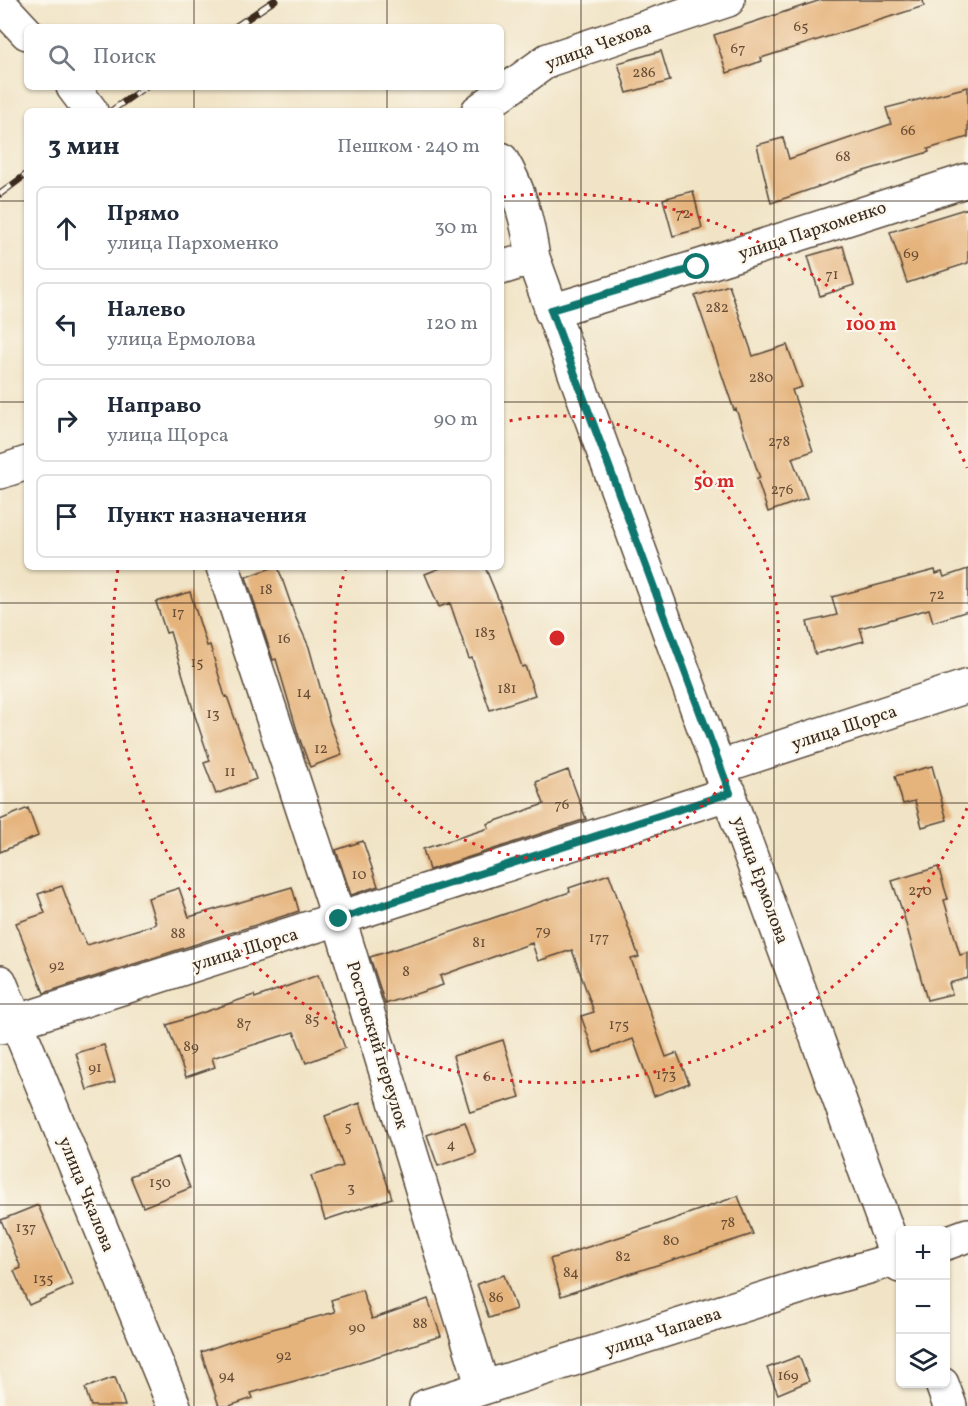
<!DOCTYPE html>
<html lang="ru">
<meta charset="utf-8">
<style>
:root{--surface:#fff;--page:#f6f6f7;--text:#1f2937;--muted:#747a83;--line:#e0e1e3}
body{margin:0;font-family:Vollkorn,serif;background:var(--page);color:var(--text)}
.controls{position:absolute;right:18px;bottom:18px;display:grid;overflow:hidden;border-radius:9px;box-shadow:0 2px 4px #0004}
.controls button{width:54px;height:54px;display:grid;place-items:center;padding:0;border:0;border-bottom:2px solid var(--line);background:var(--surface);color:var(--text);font:30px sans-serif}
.stop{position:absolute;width:18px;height:18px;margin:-14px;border:4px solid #0f766e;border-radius:50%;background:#fff}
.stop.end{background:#0f766e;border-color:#fff;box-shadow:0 2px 6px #0008}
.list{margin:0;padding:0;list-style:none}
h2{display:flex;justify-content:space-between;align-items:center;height:78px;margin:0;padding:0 24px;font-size:26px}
h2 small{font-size:20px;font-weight:400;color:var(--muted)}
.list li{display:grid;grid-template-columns:39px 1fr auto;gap:18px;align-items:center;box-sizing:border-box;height:84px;margin:0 12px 12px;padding:0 12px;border:2px solid var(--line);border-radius:9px}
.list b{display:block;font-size:22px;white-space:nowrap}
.list p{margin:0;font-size:20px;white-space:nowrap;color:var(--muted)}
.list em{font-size:20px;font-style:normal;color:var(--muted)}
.icon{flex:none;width:33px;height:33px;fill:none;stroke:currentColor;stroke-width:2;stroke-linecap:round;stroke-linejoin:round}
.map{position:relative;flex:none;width:968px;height:1406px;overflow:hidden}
.search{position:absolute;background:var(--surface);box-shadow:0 2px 4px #0004;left:24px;top:24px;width:480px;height:66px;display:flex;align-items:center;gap:15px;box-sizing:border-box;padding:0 21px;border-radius:9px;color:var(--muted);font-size:22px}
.panel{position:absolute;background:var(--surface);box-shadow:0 2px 4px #0004;left:24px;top:108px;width:480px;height:462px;border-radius:9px}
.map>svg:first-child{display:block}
.building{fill:#e5b37b}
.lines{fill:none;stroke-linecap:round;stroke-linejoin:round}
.minor-casing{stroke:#564637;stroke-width:36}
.minor{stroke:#fff;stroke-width:33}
.rail-casing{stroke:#3b2a1e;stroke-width:7}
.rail{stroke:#fbf7ec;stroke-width:4.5;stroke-dasharray:14;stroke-linecap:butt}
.route{stroke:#0f766e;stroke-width:8}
.grid{fill:none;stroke:#3b2a1e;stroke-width:1.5;stroke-opacity:0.55}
.ring{fill:none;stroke:#d62828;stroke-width:3;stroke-dasharray:3 6}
.labels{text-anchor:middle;stroke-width:4.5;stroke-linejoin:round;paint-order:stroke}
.number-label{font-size:15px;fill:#664c35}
.street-label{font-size:18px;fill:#3b2a1e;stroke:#fbf7ec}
.centre{fill:#d62828;stroke:#fbf7ec;stroke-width:3}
.ring-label{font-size:18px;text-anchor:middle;font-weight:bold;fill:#d62828;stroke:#fbf7ec;stroke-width:4.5;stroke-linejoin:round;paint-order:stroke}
</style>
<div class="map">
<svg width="968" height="1406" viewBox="0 0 968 1406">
<rect width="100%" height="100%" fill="#fbf7ec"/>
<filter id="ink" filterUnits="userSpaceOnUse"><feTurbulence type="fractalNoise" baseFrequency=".0167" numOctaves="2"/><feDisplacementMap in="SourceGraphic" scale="12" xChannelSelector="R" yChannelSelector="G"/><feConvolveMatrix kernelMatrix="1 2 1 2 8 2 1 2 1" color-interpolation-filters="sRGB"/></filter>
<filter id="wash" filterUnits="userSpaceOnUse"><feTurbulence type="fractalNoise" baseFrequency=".008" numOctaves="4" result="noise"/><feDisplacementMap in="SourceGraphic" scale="24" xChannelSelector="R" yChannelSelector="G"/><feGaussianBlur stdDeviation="1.35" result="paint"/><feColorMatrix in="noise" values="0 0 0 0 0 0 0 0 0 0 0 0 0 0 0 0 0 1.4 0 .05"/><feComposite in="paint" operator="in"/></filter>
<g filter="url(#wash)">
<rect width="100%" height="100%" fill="#f1e4c6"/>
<g id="blocks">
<path class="building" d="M821,0H923L924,6L761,58L762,61L727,73L714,35Z
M661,51L670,81L627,93L618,63Z
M968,87V137L928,149L929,152L864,171L771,203L757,145L783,138L789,159L891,124L886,108Z
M693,191L702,228L673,236L663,199Z
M968,208V263L907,283L890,232Z
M843,246L854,285L820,296L808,256Z
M729,285L753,356L787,345L802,387L792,390L813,451L792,458L807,498L768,512L757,479L760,478L736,409L734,410L695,296Z
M274,567H278L295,616L309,647L330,723L342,755L310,767L299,737L276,659L273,660L246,577Z
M443,567H485L500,603L522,667L525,666L535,695L490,710L472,658L469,659L450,603L439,607L425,574Z
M968,569V611L933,622L929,609L860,628L864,641L815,654L807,622L837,615L832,597L935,570L936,574L942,572L944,577Z
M190,592L207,646L210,645L225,697L227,696L256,779L216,794L204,763L210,761L195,716L170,632L166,633L156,602Z
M932,766L947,820L922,827L915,801L903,804L895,776Z
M568,770L586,819L429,870L423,849L489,828L487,824L544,804L536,782Z
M28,808L38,836L0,852V820Z
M363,841L378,886L351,895L336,850Z
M938,867L948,899L944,900L960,955L968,953V978L949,983L952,994L927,1000L903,913L892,881Z
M609,874L639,957L631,959L666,1057L677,1053L689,1083L654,1096L633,1039L594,1053L581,1016L594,1012L572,950L538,961L532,943L440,976L443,985L385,1004L370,957L428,939V940L570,892L569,888Z
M62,886L80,934H82L87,945L156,924L148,898L179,888L189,917L292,887L299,911L44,993L16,923L45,913L38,894Z
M318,975L345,1048L306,1063L294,1032L212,1058L215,1067L186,1077L167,1025L254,995L255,998Z
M503,1040L520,1097L470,1112L453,1056Z
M104,1045L115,1082L87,1090L76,1053Z
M360,1103L392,1198L325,1220L311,1176L343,1166L325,1116Z
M465,1122L476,1153L438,1166L427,1135Z
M178,1157L190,1188L143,1207L130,1176Z
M738,1196L753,1234L561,1296L550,1259L651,1227Z
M38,1205L73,1285L29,1305L14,1271L21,1268L1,1220Z
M504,1275L516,1309L489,1318L477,1284Z
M362,1290L372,1319L428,1299L441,1336L331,1371L251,1393L253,1398L229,1406H219L201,1352L247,1336L335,1312L331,1300Z
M799,1356L809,1381L778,1394L767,1368Z
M115,1377L125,1406H91L85,1388Z"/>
</g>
</g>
<g filter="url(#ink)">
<use href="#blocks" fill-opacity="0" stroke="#564637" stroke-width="1.5"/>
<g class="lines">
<g class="minor-casing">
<path id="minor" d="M0,4L27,33
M73,87L91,111
M478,111L548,60L728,0
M501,159C520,189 528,223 533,258L501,268
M533,258L900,1266
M551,311L697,267L968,180
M0,472L27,463
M223,567L339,919L483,1388
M720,767L968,686
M0,982L174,1406
M0,1027L730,793
M946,1243L968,1235
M942,1384L950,1406
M426,1406L813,1283L900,1258"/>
</g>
<use href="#minor" class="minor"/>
<g class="rail-casing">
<path id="rail" d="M235,27L275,0
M111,111L145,87
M0,194L27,174"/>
</g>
<use href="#rail" class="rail"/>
</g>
</g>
<g class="lines" filter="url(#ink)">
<path class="route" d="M339,919L730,793L551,310L697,267"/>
</g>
<path class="grid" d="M194,0V27M387,0V27M581,0V1406M774,0V1406M194,87V111M387,87V111M0,201H27M501,201H968M0,402H27M501,402H968M194,567V1406M387,567V1406M0,603H968M0,803H968M0,1004H968M0,1205H968"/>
<g class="ring">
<path d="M501 423A222 222 0 1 1 346 568"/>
<path d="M967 808A444 444 0 0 1 118 569M503 197A444 444 0 0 1 967 468"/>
</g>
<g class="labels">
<g class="number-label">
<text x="801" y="31">65</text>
<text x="738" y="53">67</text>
<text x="644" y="77">286</text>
<text x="908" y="135">66</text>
<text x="843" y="161">68</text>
<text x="683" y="218">72</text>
<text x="911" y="258">69</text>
<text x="832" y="279">71</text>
<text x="717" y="312">282</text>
<text x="761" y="382">280</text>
<text x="779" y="446">278</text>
<text x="782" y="494">276</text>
<text x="266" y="594">18</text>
<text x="937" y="599">72</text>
<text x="178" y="617">17</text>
<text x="485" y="637">183</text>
<text x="284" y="643">16</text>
<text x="197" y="667">15</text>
<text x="507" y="693">181</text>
<text x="304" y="697">14</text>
<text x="213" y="718">13</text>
<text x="321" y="753">12</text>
<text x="230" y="776">11</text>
<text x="562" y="809">76</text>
<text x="359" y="879">10</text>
<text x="920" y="895">270</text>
<text x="543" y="935">79</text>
<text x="178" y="938">88</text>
<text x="599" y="942">177</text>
<text x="479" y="947">81</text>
<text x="57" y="970">92</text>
<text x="406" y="976">8</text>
<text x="312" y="1024">85</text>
<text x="244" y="1028">87</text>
<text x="619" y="1029">175</text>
<text x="191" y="1051">89</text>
<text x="95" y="1072">91</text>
<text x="666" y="1079">173</text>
<text x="487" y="1081">6</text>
<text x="348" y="1131">5</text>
<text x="451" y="1149">4</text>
<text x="160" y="1187">150</text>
<text x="351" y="1192">3</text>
<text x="728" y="1227">78</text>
<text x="26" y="1232">137</text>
<text x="671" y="1245">80</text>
<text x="623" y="1261">82</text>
<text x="571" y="1277">84</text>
<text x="43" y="1283">135</text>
<text x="496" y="1302">86</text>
<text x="420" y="1328">88</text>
<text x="357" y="1332">90</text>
<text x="284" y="1360">92</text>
<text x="227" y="1380">94</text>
<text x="788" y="1380">169</text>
</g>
<g class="street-label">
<text transform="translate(598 45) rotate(-20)" y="6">улица Чехова</text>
<text transform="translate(812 230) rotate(-18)" y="6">улица Пархоменко</text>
<text transform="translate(844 727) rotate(-18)" y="6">улица Щорса</text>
<text transform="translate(761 880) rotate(70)" y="6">улица Ермолова</text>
<text transform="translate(245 949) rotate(-17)" y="6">улица Щорса</text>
<text transform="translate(378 1045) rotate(73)" y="6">Ростовский переулок</text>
<text transform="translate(87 1194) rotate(68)" y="6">улица Чкалова</text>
<text transform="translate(663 1331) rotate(-18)" y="6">улица Чапаева</text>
</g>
</g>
<circle cx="557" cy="638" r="9" class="centre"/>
<g class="ring-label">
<text x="871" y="330">100 m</text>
<text x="714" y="487">50 m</text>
</g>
</svg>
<div class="controls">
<button>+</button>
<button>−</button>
<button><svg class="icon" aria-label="layers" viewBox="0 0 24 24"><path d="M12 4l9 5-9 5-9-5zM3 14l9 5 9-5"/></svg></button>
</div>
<div class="stop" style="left:697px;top:267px"></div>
<div class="stop end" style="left:339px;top:919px"></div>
<div class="search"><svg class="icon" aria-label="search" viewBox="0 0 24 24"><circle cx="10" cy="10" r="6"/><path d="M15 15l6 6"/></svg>Поиск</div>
<section class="panel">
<h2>3 мин<small>Пешком · 240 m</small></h2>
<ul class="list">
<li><svg class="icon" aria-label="ahead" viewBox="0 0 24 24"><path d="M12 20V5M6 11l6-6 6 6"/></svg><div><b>Прямо</b><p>улица Пархоменко</p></div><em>30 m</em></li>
<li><svg class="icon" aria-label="left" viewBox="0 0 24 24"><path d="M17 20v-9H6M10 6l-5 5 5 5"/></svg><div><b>Налево</b><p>улица Ермолова</p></div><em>120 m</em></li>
<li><svg class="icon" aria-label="right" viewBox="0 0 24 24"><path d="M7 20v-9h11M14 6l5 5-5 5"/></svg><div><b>Направо</b><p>улица Щорса</p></div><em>90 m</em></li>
<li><svg class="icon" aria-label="arrive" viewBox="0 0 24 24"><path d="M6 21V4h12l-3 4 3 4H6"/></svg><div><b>Пункт назначения</b></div></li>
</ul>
</section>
</div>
